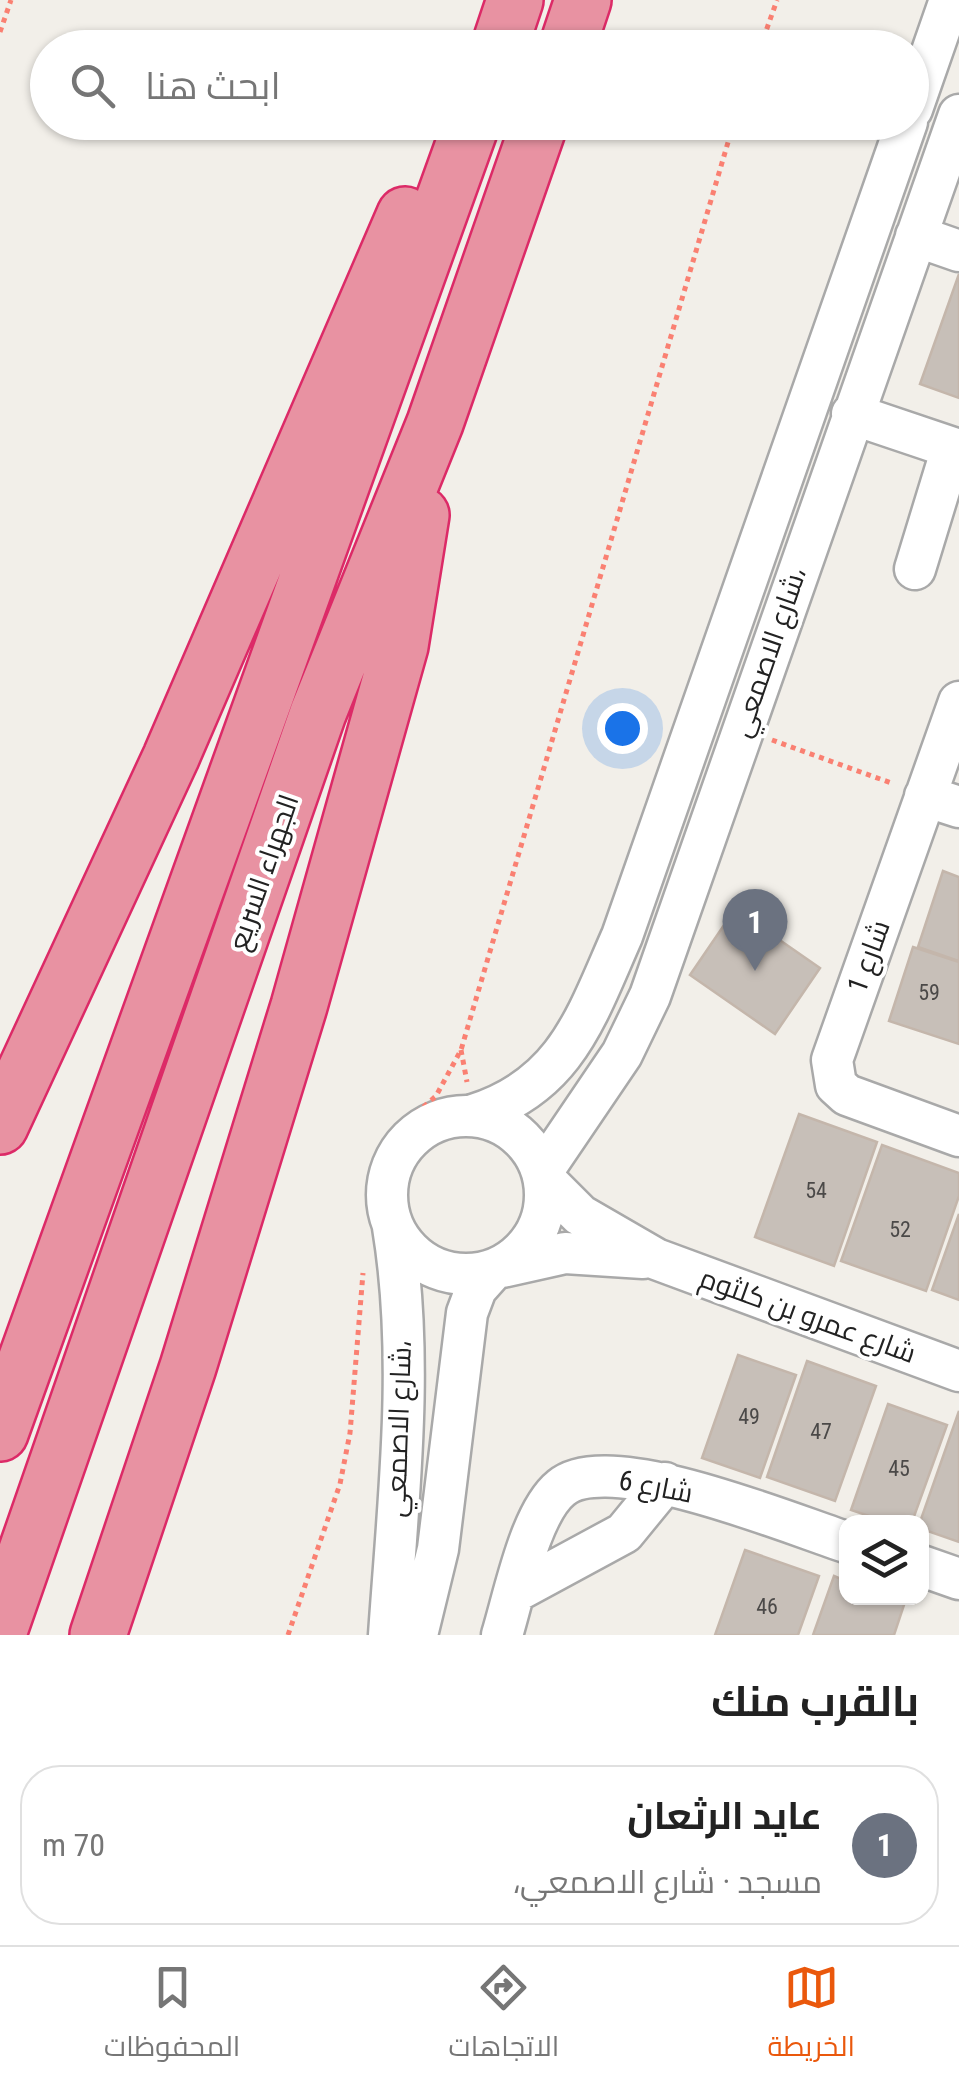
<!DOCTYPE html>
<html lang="ar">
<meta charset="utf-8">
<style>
:root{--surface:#fff;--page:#f6f6f6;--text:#222;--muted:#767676;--line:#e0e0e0;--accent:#ea580c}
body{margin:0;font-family:"Roboto Condensed",Cairo,sans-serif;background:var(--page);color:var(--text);direction:rtl}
.controls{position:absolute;right:30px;bottom:30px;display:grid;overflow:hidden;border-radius:20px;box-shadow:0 2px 8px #0004}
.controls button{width:90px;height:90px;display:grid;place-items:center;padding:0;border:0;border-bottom:2px solid var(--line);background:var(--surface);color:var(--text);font:50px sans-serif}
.you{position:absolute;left:622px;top:728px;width:35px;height:35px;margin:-25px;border:8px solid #fff;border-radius:50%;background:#1a73e8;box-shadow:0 0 0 15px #1a73e833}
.badge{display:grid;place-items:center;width:65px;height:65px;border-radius:50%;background:var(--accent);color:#fff;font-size:32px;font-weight:700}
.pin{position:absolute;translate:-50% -82px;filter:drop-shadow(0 2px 5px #0008)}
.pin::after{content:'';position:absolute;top:52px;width:35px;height:30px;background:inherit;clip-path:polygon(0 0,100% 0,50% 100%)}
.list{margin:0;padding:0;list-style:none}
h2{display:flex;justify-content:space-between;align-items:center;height:130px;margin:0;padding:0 40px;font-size:42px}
h2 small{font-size:32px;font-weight:400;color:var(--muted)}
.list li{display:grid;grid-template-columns:65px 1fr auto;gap:30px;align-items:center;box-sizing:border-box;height:160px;margin:0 20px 20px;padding:0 20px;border:2px solid var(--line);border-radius:40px}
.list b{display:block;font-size:38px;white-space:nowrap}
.list p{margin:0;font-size:32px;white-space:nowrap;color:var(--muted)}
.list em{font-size:32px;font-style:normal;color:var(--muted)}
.icon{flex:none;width:55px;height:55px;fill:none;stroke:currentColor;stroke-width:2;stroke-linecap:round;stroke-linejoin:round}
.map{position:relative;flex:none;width:959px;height:1635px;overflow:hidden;direction:ltr}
.search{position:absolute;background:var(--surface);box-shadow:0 2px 8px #0004;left:30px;right:30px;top:30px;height:110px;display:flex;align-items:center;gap:25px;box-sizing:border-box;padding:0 35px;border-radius:55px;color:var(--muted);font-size:38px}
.sheet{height:310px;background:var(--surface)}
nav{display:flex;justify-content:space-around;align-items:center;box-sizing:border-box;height:140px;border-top:2px solid var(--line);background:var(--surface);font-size:28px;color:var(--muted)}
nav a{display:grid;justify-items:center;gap:5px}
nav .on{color:var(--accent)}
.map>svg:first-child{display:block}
.building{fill:#c7bfb8;stroke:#c4b6ab;stroke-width:2.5}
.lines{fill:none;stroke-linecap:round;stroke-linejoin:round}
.minor-casing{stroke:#a9a9a9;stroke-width:45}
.highway-casing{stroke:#dc2a67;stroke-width:60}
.path{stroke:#fa8072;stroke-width:5;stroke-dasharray:5 5;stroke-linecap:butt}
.minor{stroke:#fff;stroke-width:40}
.highway{stroke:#e892a2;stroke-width:55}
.labels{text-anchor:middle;stroke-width:8;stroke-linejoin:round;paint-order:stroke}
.number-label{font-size:22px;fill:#4b4948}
.street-label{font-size:28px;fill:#222;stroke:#fff}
</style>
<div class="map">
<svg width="959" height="1635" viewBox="0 0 959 1635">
<rect width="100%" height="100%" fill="#f2efe9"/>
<path class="building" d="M959,274V398L920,384Z
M943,871L959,877V961L918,947Z
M735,909L820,968L775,1034L690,975Z
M913,947L959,962V1044L889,1021Z
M799,1114L877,1142L834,1266L755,1237Z
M882,1145L959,1173V1196L926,1291L841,1261Z
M959,1214V1300L932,1290Z
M738,1355L796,1375L760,1478L702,1458Z
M807,1361L876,1386L835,1501L767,1477Z
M888,1404L947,1425L912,1522H887L851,1510Z
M959,1411V1542L922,1529L920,1522Z
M745,1550L819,1576L798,1635H715Z
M834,1576L846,1581V1598L905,1602L894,1635H813Z"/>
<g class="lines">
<g class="minor-casing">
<path id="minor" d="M912,109L950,0
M916,236L959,251
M852,414L959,450
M915,569L952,448
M959,702L832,1060L836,1085L847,1095L959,1136
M925,796L959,807
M473,1115C566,1086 586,1017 622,936L907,122
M387 1195a79 79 0 1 1 158 0a79 79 0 1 1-158 0Z
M542,1172L622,1054L650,996L959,115
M545,1180L580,1215L656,1259L959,1371
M502,1267L565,1253L643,1258
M922,1566L959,1579
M515,1592L624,1533L665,1483
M389,1635C398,1502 415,1360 393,1227
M417,1635L438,1549L467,1313L476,1289L493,1270
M502,1635C514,1596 530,1513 561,1488C608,1448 790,1524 846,1542"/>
</g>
<g class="highway-casing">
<path id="highway" d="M499,48L515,0
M567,48L583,0
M0,1126L171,757L405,215
M0,1433L472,122
M0,1628L318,713L435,423L540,122
M98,1635L188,1367L299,1006L400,646L421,515"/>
</g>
<path class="path" d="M0,32L11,0
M760,48L777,0
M772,740L894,784
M461,1050L467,1082
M376,1199L379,1158L392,1134L436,1096L461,1050L734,122
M288,1635L340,1484L350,1433L363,1273"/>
<use href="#minor" class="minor"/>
<use href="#highway" class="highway"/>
</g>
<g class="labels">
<g class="number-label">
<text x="929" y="1000">59</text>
<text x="816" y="1198">54</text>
<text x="900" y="1237">52</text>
<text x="749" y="1424">49</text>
<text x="821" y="1439">47</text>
<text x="899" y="1476">45</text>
<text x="767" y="1614">46</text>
</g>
<g class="street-label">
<text transform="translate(768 652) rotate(-71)" y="10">شارع الاصمعي،</text>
<text transform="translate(263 872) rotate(-71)" y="10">الجهراء السريع</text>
<text transform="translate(868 956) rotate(-70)" y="10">شارع 1</text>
<text transform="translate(808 1315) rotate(20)" y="10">شارع عمرو بن كلثوم</text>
<text transform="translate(398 1429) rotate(-88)" y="10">شارع الاصمعي،</text>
<text transform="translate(656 1486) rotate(11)" y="10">شارع 6</text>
</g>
</g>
</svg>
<div class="controls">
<button><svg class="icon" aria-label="layers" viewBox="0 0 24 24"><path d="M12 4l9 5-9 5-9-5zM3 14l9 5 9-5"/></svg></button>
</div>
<div class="you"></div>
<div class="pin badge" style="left:755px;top:971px;background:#6b7280">1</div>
<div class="search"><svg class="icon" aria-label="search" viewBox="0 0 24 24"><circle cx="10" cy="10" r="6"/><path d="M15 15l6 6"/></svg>ابحث هنا</div>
</div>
<section class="sheet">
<h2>بالقرب منك<small></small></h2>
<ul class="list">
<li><span class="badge" style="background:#6b7280">1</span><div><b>عايد الرثعان</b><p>مسجد · شارع الاصمعي،</p></div><em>70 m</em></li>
</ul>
</section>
<nav>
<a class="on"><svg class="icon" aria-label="map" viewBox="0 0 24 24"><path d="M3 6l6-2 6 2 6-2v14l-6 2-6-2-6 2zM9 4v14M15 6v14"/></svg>الخريطة</a>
<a><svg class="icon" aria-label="directions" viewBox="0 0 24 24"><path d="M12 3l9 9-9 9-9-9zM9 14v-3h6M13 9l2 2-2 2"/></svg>الاتجاهات</a>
<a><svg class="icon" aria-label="saved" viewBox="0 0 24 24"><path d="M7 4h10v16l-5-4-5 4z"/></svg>المحفوظات</a>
</nav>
